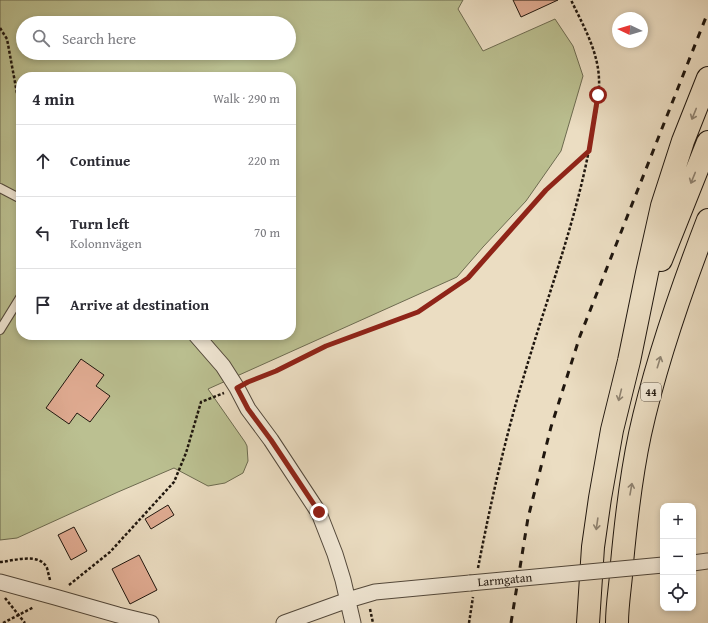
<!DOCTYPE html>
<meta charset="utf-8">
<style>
:root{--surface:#fff;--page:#f2f2f3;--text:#2b2b33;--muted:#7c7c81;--line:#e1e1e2}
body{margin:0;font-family:"Gentium Book Plus",serif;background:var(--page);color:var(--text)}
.controls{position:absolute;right:12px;bottom:12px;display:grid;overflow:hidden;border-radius:8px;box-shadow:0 2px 6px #0003}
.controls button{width:36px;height:36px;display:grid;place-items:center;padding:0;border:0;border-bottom:1px solid var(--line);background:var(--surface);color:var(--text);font:20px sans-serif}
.compass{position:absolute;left:612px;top:12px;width:36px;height:36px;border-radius:50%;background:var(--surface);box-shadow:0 2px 6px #0003;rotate:274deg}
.stop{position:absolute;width:12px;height:12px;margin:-9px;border:3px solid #8f2418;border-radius:50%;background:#fff}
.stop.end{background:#8f2418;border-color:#fff;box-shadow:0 1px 4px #0008}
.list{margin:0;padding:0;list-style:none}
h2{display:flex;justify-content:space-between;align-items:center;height:52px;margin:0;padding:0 16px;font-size:17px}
h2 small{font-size:13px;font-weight:400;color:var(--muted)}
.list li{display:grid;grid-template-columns:26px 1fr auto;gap:12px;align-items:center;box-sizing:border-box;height:72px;padding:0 16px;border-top:1px solid var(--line)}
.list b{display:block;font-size:15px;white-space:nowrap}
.list p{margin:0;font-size:13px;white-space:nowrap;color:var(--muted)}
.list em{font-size:13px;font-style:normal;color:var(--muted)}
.icon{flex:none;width:22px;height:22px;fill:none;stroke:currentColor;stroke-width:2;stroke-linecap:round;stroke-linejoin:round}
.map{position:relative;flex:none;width:708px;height:623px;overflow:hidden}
.search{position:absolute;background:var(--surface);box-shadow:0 2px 6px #0003;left:16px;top:16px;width:280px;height:44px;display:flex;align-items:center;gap:10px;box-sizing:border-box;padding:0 14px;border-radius:22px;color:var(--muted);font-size:15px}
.panel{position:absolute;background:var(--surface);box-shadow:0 2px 6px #0003;left:16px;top:72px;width:280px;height:268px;border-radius:16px}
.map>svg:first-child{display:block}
.green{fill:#bbc091;stroke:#6d6b50;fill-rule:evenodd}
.building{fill:#e1ac93;stroke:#1f160e}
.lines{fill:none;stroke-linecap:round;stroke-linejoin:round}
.lane-casing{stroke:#52483b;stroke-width:10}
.street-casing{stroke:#52483b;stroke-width:17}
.highway-casing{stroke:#1f160e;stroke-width:24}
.path{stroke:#1f160e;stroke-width:2.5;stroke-dasharray:3 2;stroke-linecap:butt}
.lane{stroke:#f2e9d7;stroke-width:8}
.street{stroke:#f2e9d7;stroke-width:15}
.highway{stroke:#ebddc2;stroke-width:22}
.rail{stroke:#1f160e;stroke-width:3;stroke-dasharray:7 7;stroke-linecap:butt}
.street-bridge-casing{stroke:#52483b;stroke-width:17;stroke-linecap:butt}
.street-bridge{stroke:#f2e9d7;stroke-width:15}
.oneway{stroke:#8f8371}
.route{stroke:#8f2418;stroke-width:5}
.labels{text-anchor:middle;stroke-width:3.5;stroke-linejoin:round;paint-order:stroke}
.shield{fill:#f2e9d7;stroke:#5e554a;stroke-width:1}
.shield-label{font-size:11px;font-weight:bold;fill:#1f160e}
.street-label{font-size:12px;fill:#1f160e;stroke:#f2e9d7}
</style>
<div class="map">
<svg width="708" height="623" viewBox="0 0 708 623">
<rect width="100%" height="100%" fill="#ebddc2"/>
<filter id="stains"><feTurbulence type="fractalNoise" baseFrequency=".005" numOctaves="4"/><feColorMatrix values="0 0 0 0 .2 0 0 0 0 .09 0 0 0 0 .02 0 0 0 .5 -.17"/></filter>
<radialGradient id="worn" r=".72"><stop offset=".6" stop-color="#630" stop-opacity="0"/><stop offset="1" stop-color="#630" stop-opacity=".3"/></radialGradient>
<path class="green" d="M0,0H463L458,9L483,51L555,19L573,46L583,76L561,151L526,201L483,247L457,277L208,389L245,442L247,446L248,461L243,473L225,483L208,486L174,468L118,492L17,538L0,540ZM23,23H289V53H23ZM21,77H291V335H21Z"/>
<path class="building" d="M513,0H558L521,17Z
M81,359L104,375L96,386L110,396L90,422L77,413L69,424L46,408Z
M168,505L174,515L151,529L145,519Z
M74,527L87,551L71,560L58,535Z
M139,555L157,590L130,604L112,569Z"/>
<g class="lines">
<g class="lane-casing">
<path id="lane" d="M0,188L21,199
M0,330L21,296"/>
</g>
<g class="street-casing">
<path id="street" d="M196,335L223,366L237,388L248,409L271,440L319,513L335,554L343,580L353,623
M693,563L708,561
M0,582L55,597L118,615L151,623
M284,623L348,600L375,592L470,583"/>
</g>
<g class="highway-casing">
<path id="highway" d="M661,260L708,142
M588,623L593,547L600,498L612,430L629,361L647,273L662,206L683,141L708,78
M617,623C617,603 621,583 622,563C626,520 631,476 640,434C656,361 681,290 708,220"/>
</g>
<path class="path" d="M0,28L7,39L21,115
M249,382L276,371L326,346L418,312L467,278L546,190L589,151
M0,562C13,561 40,552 47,568C48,572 49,576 50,580
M478,568C491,501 506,434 526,369C549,292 577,218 591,139C594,120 600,99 599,79C598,51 583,25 571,0
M69,585L110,552L174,482L186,453L201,402L224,393
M5,598L25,623
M370,609L373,623
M3,623L34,607
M469,623L473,597"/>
<use href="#lane" class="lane"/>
<use href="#street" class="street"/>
<use href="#highway" class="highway"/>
<path class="rail" d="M511,623L528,518L551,427L580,336L708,12"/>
<g class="street-bridge-casing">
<g id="street-bridge">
<path id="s1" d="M470,583L663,565"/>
</g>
</g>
<use href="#street-bridge" class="street-bridge"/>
</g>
<defs><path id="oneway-shaft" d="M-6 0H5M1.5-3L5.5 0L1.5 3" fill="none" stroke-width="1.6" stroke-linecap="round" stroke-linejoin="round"/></defs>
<g class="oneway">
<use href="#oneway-shaft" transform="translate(694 114) rotate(112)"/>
<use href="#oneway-shaft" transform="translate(693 178) rotate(112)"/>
<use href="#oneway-shaft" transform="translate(659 362) rotate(-73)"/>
<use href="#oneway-shaft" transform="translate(620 395) rotate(104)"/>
<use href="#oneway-shaft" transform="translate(631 489) rotate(-80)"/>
<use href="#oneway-shaft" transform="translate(597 524) rotate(98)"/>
</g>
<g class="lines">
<path class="route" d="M319,512L271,440L248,409L237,388L248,382L276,371L326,346L418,312L468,278L546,190L589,151L598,95"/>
</g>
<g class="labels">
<rect class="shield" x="641" y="383" width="20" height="18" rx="3"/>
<g class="shield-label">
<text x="651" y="396">44</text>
</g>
<g class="street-label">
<text dy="4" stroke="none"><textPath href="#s1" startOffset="35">Larmgatan</textPath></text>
</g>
</g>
<rect width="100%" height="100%" filter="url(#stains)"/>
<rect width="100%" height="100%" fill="url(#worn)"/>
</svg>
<div class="controls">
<button>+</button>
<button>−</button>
<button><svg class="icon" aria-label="locate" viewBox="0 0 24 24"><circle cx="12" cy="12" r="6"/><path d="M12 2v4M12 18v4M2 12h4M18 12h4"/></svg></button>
</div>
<svg class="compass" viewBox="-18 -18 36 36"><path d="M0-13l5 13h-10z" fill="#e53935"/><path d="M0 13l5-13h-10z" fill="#7c7c81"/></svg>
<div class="stop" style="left:598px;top:95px"></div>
<div class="stop end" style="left:319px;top:512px"></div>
<div class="search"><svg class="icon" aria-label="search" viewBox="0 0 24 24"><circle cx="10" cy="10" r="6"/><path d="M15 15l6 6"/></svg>Search here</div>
<section class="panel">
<h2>4 min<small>Walk · 290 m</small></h2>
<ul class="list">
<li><svg class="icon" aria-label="ahead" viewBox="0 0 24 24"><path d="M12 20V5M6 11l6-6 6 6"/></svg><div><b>Continue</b></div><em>220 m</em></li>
<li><svg class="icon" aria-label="left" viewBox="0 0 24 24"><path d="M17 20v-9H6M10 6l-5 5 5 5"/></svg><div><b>Turn left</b><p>Kolonnvägen</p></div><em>70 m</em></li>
<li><svg class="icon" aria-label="arrive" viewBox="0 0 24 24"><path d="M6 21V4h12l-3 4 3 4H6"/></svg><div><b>Arrive at destination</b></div></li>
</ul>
</section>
</div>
